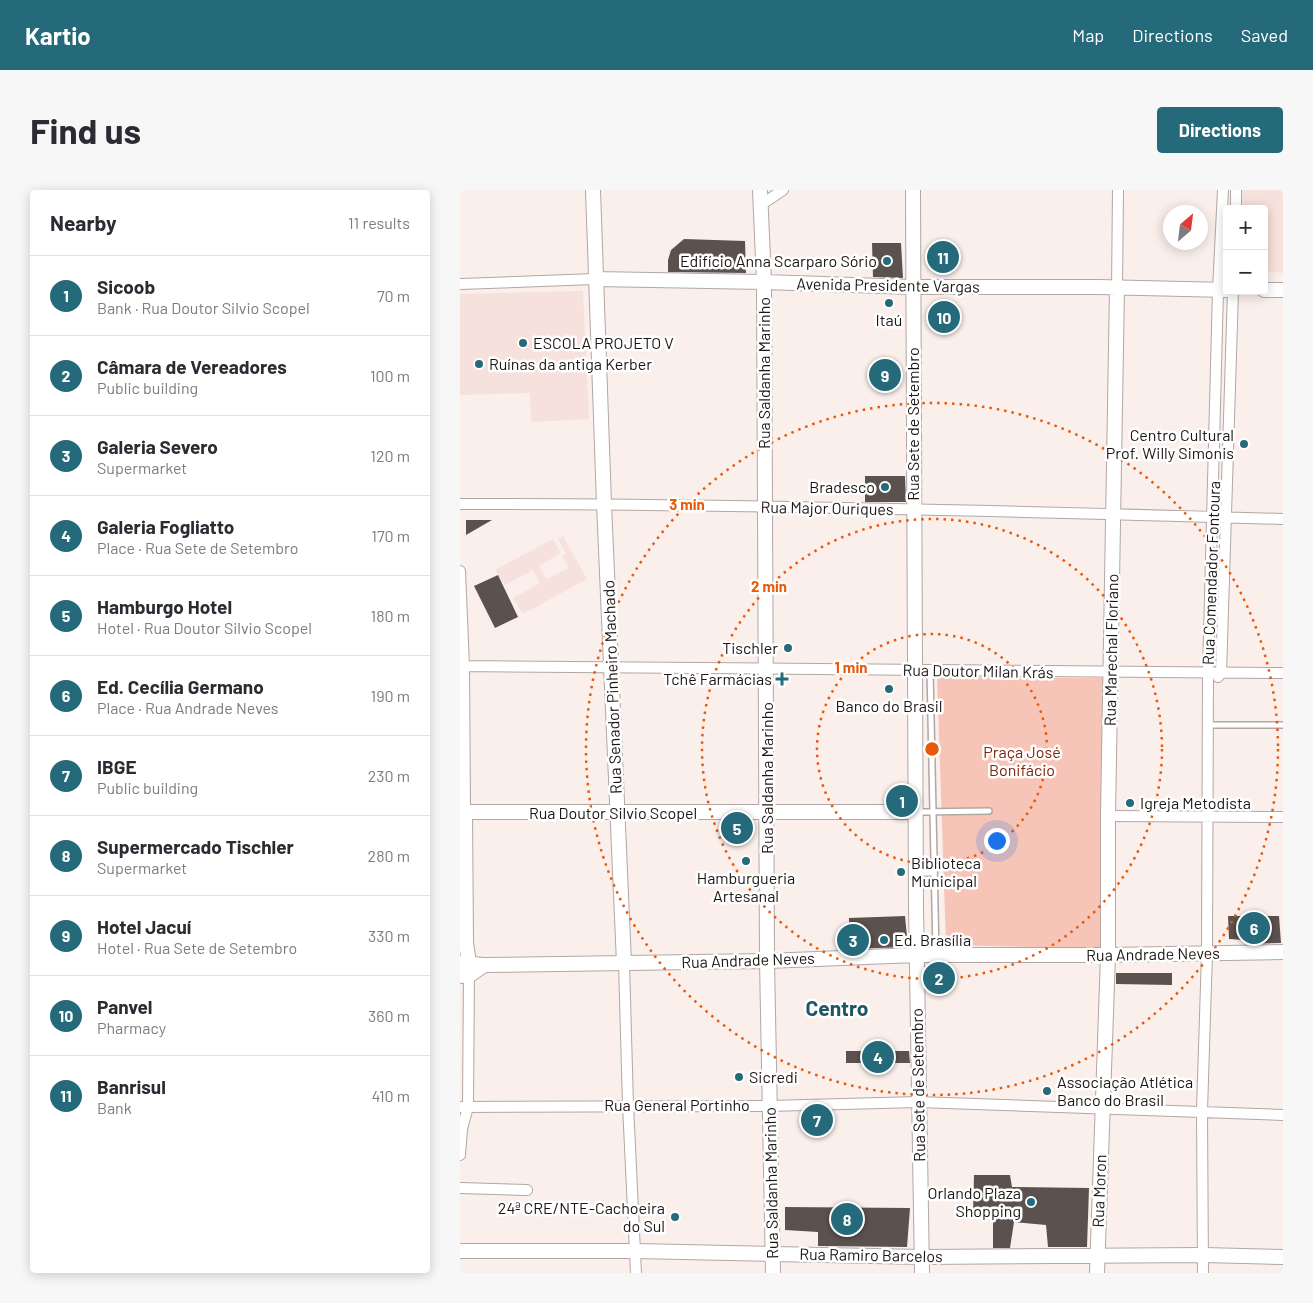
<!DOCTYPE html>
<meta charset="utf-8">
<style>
:root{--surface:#fff;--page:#f7f7f7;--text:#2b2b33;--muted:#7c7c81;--line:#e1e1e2;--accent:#256a7a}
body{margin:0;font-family:Barlow,sans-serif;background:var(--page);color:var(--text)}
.controls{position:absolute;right:15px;top:15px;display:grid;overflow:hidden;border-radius:5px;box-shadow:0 2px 12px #0003}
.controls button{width:45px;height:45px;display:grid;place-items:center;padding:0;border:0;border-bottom:1px solid var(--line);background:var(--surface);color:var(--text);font:25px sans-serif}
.compass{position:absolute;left:703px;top:15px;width:45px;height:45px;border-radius:50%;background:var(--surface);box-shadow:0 2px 12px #0003;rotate:28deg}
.you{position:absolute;left:536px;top:650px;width:18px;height:18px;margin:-12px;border:4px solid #fff;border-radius:50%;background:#1a73e8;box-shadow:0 0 0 8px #1a73e833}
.badge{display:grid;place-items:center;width:32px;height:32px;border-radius:50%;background:var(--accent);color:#fff;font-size:16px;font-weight:700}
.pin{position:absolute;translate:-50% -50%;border:2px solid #fff;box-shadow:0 1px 5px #0006}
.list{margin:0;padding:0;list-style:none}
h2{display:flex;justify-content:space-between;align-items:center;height:65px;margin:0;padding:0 20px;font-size:21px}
h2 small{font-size:16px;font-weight:400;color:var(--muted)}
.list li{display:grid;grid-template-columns:32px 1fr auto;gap:15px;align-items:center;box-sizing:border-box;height:80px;padding:0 20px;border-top:1px solid var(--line)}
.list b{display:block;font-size:19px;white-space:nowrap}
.list p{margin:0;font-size:16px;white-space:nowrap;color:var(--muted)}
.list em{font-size:16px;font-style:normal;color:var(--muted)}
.map{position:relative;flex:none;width:823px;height:1083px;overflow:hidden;border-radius:5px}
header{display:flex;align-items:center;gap:30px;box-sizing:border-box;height:70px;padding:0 25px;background:var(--accent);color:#fff}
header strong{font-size:24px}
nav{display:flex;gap:28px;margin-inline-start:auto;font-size:18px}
.intro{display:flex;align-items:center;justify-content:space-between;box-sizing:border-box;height:120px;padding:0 30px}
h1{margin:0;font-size:35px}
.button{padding:12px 22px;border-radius:5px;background:var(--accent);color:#fff;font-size:18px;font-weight:700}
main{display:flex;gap:30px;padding:0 30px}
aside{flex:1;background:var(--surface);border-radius:5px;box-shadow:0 2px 12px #0003}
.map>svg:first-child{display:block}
.built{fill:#f6e1dc}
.green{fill:#f7c5b7}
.building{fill:#5b524f}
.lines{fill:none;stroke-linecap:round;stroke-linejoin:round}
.lane-casing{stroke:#b2a7a5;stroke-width:8}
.street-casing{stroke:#b2a7a5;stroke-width:12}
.secondary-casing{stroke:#b2a7a5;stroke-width:16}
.lane{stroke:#fff;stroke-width:5}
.street{stroke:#fff;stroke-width:10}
.secondary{stroke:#fff;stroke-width:14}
.ring{fill:none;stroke:#e8590c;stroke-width:2.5;stroke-dasharray:2.5 5}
.poi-dot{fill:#256a7a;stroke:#fff;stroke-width:2}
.labels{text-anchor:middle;stroke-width:5;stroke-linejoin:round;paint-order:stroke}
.poi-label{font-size:16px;fill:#1b1716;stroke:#fff;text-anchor:end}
.street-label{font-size:16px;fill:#1b1716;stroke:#fff}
.park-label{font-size:16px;fill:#7f250c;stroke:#fff}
.district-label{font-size:21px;font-weight:bold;fill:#205663;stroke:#fff}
.centre{fill:#e8590c;stroke:#fff;stroke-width:2.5}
.ring-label{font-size:15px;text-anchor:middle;font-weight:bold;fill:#e8590c;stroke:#fff;stroke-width:5;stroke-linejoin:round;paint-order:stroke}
</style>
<header>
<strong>Kartio</strong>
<nav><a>Map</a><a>Directions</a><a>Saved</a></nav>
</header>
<div class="intro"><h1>Find us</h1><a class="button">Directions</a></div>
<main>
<aside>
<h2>Nearby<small>11 results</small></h2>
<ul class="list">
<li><span class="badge">1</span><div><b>Sicoob</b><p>Bank · Rua Doutor Silvio Scopel</p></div><em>70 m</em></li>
<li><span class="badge">2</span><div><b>Câmara de Vereadores</b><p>Public building</p></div><em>100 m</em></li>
<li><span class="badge">3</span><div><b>Galeria Severo</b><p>Supermarket</p></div><em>120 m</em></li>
<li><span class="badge">4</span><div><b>Galeria Fogliatto</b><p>Place · Rua Sete de Setembro</p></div><em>170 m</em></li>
<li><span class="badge">5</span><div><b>Hamburgo Hotel</b><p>Hotel · Rua Doutor Silvio Scopel</p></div><em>180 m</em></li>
<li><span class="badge">6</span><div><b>Ed. Cecília Germano</b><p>Place · Rua Andrade Neves</p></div><em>190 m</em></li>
<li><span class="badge">7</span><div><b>IBGE</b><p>Public building</p></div><em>230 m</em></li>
<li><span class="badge">8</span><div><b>Supermercado Tischler</b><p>Supermarket</p></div><em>280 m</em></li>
<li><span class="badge">9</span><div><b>Hotel Jacuí</b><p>Hotel · Rua Sete de Setembro</p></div><em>330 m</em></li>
<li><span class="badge">10</span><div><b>Panvel</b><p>Pharmacy</p></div><em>360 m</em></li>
<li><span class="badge">11</span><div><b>Banrisul</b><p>Bank</p></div><em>410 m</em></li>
</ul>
</aside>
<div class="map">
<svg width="823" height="1083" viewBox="0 0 823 1083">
<rect width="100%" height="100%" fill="#faefeb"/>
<path class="built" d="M781,0H823V83L804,81V19H780Z
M123,101L129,229L71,232L70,203L0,205V104Z
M103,346L127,389L63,424L53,408L80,393L73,380L45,395L35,380L93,349L101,363L79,376L86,389L109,378L102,366L106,364L98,349Z"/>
<path class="green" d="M477,487L644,488L641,759L486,755Z"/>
<path class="building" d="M224,49L285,51L286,83L208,82V70L211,60Z
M412,53H441L443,88L413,87Z
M405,286H445L446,312H405Z
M6,330H32L6,345Z
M38,385L58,427L35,438L14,396Z
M445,726L448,757L389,759V728Z
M768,726H819L821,753L786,754L785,750L769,749Z
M656,783H712V795L656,794Z
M386,861H449L450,873H386Z
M514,985H550L552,997L629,998L627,1057H588L586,1035L554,1032L550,1058H533V1025H513Z
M325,1017L450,1018L447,1057L358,1056V1042L325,1040Z"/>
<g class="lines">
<g class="lane-casing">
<path id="lane" d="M470,480L476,764
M749,535H823
M457,622L529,621
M456,683H474"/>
</g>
<g class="street-casing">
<path id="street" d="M302,14L323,0
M776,19V0
M0,94L135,89
M657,98L658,0
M0,314C274,314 549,321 823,329
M0,381L4,476L5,622H0
M4,476L823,483
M758,487L761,483L773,101
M648,626L823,627
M164,773L168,915L176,1083
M0,917L309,916L458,912L823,925
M0,965L2,939L8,917L9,779
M0,998L67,1000
M743,1083L742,921L747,763L748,483L758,100L763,0"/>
</g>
<g class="secondary-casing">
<path id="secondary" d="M133,0L144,314L164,773
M300,0L304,92L307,771L313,1083
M453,0L456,718L462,1083
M135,89L304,92L452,97H638L767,100
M804,100H823
M0,773L24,775L307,771L456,765H648L823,762
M9,773L6,753L5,622H456
M0,786L10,785L24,775
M0,1061H176L462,1067L744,1065L823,1067
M637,1083L648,765V626L657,98"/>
</g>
<use href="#lane" class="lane"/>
<use href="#street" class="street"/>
<use href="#secondary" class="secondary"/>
</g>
<g class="ring">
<circle cx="472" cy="559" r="115"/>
<circle cx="472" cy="559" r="230"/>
<circle cx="472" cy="559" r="346"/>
</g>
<g class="poi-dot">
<circle cx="427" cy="71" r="5"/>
<circle cx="429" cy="113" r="5"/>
<circle cx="63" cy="153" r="5"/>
<circle cx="19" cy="174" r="5"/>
<circle cx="784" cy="254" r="5"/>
<circle cx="425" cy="297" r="5"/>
<circle cx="328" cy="458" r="5"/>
<path d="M319.5 481.5h5v5h5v5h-5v5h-5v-5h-5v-5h5z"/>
<circle cx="429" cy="499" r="5"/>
<circle cx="670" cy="613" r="5"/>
<circle cx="286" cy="671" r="5"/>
<circle cx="441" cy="682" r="5"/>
<circle cx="424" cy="750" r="5"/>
<circle cx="279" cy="887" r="5"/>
<circle cx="587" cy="901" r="5"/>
<circle cx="571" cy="1012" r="5"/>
<circle cx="215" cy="1027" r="5"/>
</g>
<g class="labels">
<g class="poi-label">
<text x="417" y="77">Edifício Anna Scarparo Sório</text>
<text x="429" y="136" text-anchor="middle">Itaú</text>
<text x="73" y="159" text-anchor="start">ESCOLA PROJETO V</text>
<text x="29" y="180" text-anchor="start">Ruínas da antiga Kerber</text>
<text x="774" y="251">Centro Cultural<tspan x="774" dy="18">Prof. Willy Simonis</tspan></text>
<text x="415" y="303">Bradesco</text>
<text x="318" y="464">Tischler</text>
<text x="312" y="495">Tchê Farmácias</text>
<text x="429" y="522" text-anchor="middle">Banco do Brasil</text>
<text x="680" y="619" text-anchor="start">Igreja Metodista</text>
<text x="451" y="679" text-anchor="start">Biblioteca<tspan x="451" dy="18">Municipal</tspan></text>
<text x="286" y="694" text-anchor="middle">Hamburgueria<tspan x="286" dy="18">Artesanal</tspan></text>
<text x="434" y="756" text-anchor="start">Ed. Brasília</text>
<text x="289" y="893" text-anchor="start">Sicredi</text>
<text x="597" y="898" text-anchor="start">Associação Atlética<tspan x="597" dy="18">Banco do Brasil</tspan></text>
<text x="561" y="1009">Orlando Plaza<tspan x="561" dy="18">Shopping</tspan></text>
<text x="205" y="1024">24ª CRE/NTE-Cachoeira<tspan x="205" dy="18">do Sul</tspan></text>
</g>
<g class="street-label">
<text transform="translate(428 95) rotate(1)" y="6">Avenida Presidente Vargas</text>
<text transform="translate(304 183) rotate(-90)" y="6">Rua Saldanha Marinho</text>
<text transform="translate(453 234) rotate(-90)" y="6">Rua Sete de Setembro</text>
<text transform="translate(367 318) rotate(1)" y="6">Rua Major Ouriques</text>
<text transform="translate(751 383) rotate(-88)" y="6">Rua Comendador Fontoura</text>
<text transform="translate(651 460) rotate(-89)" y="6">Rua Marechal Floriano</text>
<text transform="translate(518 481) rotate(1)" y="6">Rua Doutor Milan Krás</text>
<text transform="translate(152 497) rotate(-92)" y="6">Rua Senador Pinheiro Machado</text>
<text transform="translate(307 588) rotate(-90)" y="6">Rua Saldanha Marinho</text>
<text x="153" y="629">Rua Doutor Silvio Scopel</text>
<text transform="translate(693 764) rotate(-1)" y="6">Rua Andrade Neves</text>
<text transform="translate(288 770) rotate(-2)" y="6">Rua Andrade Neves</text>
<text transform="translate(458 895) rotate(-91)" y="6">Rua Sete de Setembro</text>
<text x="217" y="921">Rua General Portinho</text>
<text transform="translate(311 993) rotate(-91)" y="6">Rua Saldanha Marinho</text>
<text transform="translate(639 1001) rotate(-88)" y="6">Rua Moron</text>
<text transform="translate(411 1065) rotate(1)" y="6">Rua Ramiro Barcelos</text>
</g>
<g class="park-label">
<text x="562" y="568">Praça José<tspan x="562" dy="18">Bonifácio</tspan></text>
</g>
<g class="district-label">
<text x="377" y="826">Centro</text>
</g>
</g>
<circle cx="472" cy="559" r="8" class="centre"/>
<g class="ring-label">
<text x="227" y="320">3 min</text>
<text x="309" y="402">2 min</text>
<text x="391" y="483">1 min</text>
</g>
</svg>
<div class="controls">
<button>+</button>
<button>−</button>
</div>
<svg class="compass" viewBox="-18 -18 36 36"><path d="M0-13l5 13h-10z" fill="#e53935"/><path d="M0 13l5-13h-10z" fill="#7c7c81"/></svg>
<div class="you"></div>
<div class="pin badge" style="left:442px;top:611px">1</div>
<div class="pin badge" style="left:479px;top:788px">2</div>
<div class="pin badge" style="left:393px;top:750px">3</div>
<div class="pin badge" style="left:418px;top:867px">4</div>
<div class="pin badge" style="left:277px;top:638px">5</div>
<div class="pin badge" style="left:794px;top:738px">6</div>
<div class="pin badge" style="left:357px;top:930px">7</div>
<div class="pin badge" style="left:387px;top:1029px">8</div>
<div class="pin badge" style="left:425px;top:185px">9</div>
<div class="pin badge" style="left:484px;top:127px">10</div>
<div class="pin badge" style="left:483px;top:67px">11</div>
</div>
</main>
